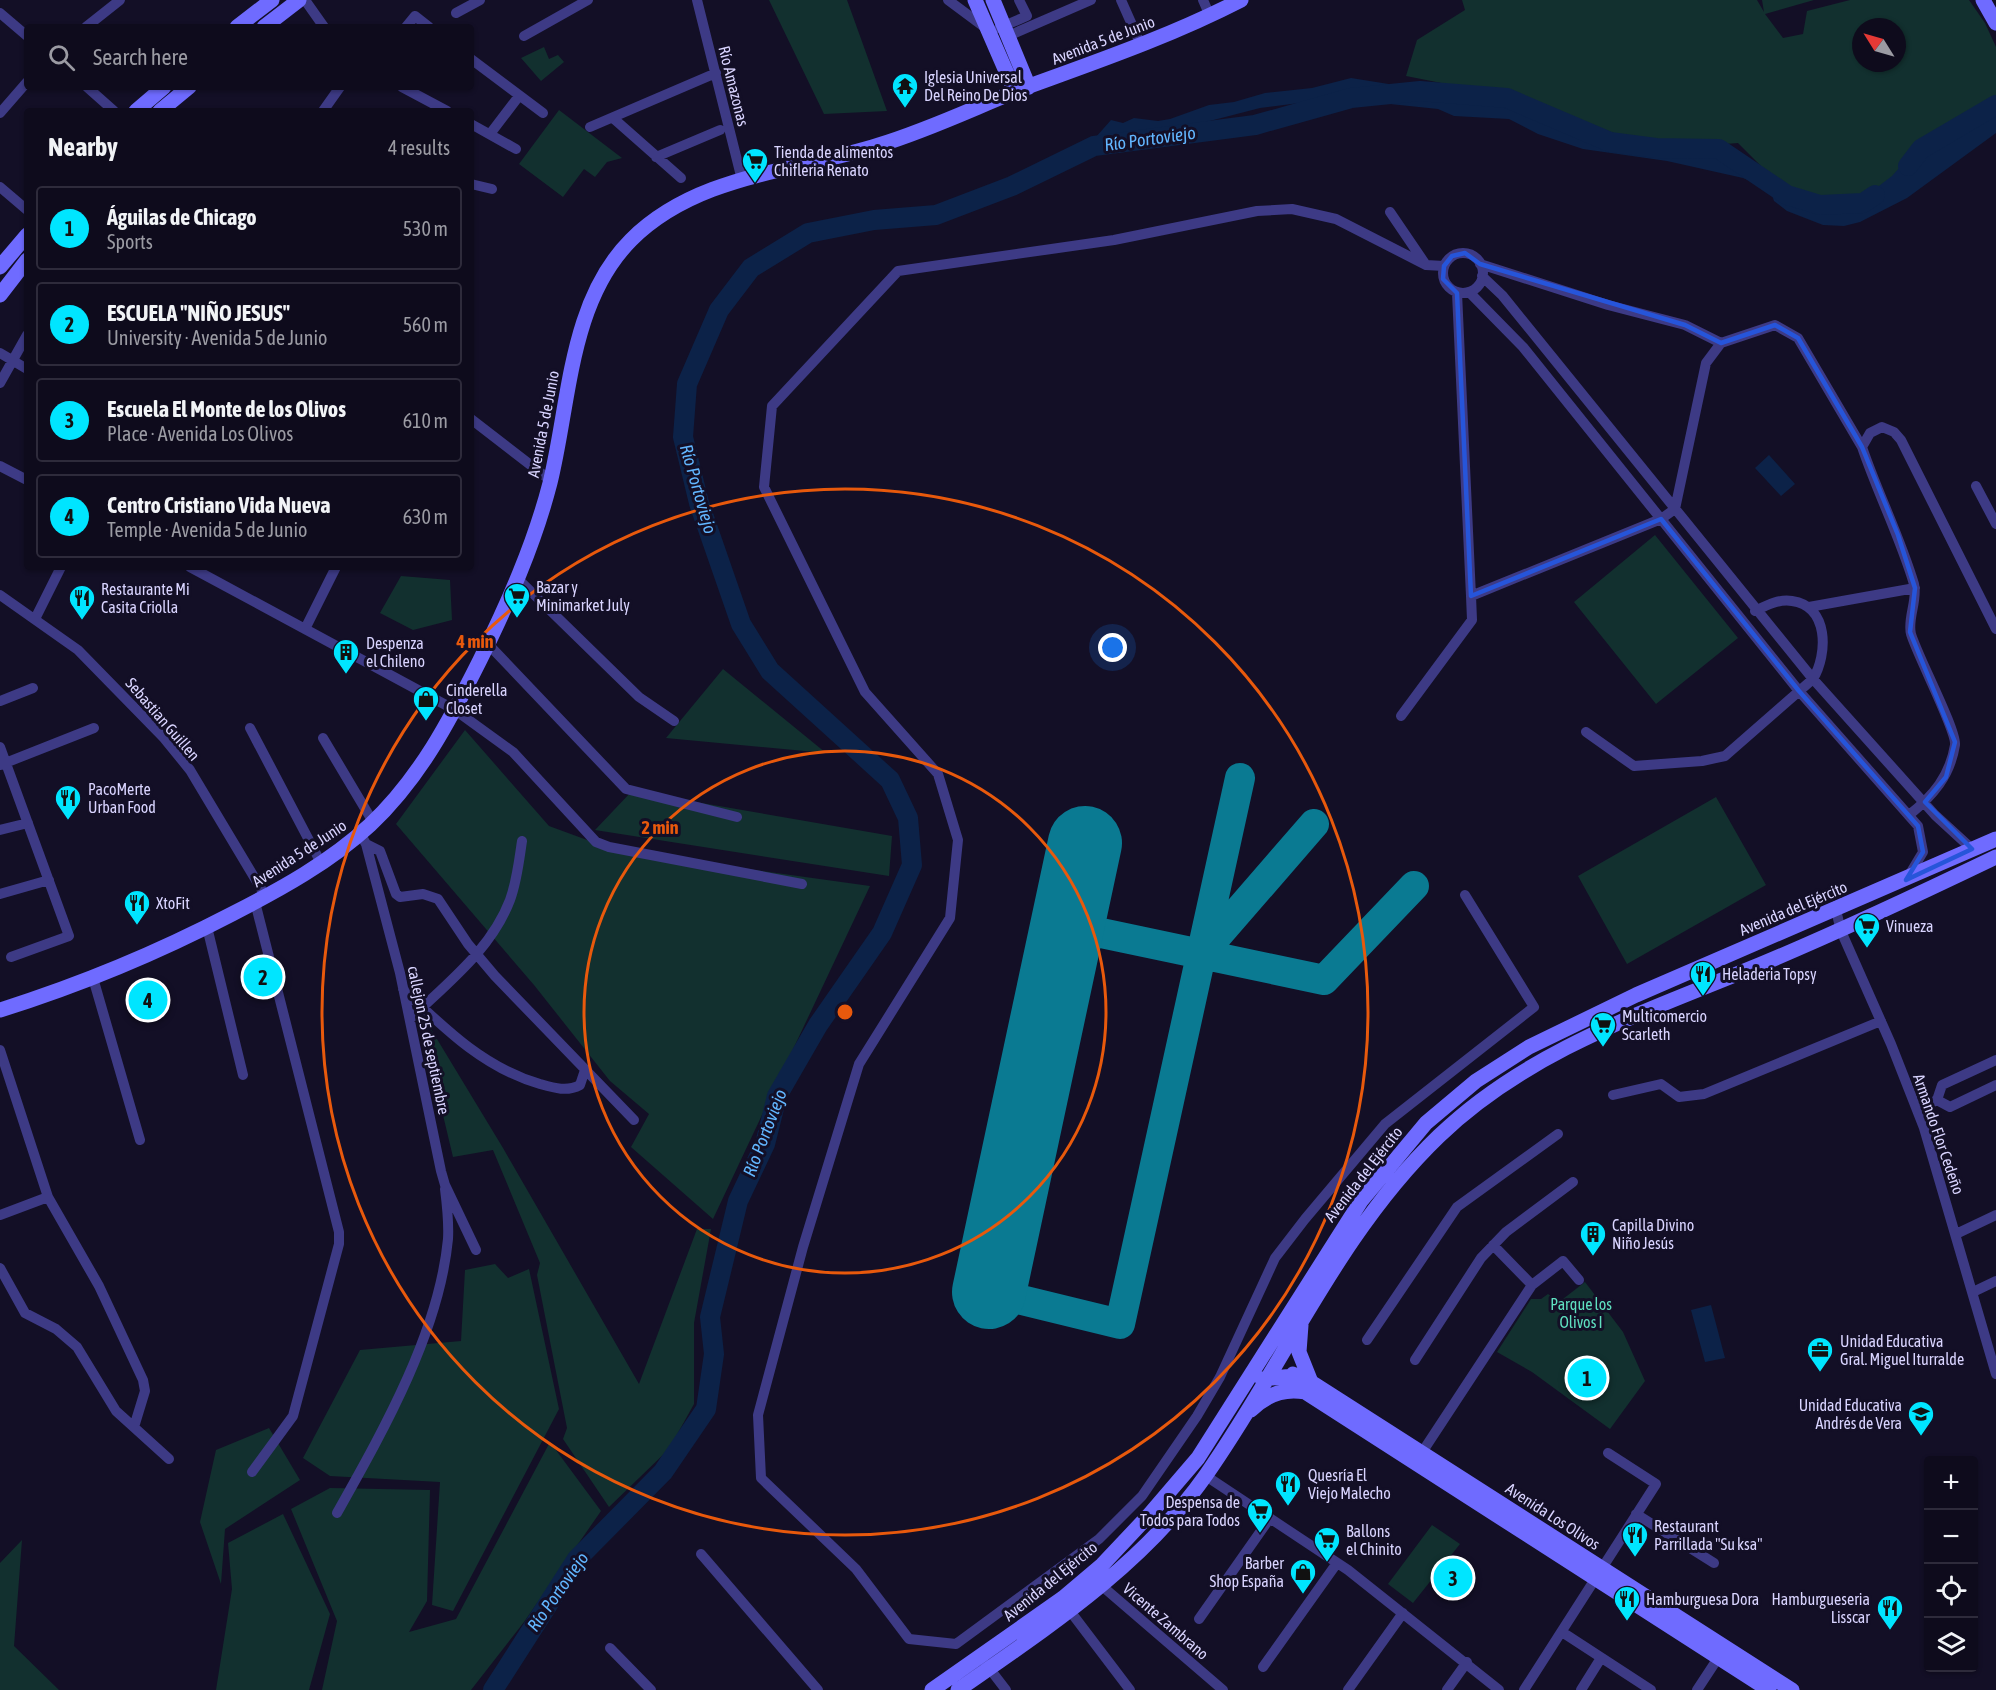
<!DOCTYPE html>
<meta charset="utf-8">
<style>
:root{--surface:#0e0b1c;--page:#171425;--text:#f1f3f6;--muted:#9b9ba3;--line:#2e2b3b;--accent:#00e5ff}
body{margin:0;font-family:"Asap Condensed",sans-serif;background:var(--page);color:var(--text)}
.controls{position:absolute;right:18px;bottom:18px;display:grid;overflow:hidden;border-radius:6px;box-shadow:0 2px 4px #0004}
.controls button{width:54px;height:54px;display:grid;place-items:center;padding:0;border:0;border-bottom:2px solid var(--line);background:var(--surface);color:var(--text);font:30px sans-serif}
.compass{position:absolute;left:1852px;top:18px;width:54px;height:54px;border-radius:50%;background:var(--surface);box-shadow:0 2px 4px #0004;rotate:307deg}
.you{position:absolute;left:1113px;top:648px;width:21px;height:21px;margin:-15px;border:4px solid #fff;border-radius:50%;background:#1a73e8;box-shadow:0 0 0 9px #1a73e833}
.badge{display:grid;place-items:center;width:39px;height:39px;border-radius:50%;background:var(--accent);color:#111;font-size:20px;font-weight:700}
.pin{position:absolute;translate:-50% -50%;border:3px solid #fff;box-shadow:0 2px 6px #0006}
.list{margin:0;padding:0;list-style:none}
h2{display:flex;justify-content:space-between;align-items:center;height:78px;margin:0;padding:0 24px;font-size:26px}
h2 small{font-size:20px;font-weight:400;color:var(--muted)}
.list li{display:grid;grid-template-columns:39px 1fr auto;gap:18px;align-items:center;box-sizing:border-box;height:84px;margin:0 12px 12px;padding:0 12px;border:2px solid var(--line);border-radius:6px}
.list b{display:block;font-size:22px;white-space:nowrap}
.list p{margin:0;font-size:20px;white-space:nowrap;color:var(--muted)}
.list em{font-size:20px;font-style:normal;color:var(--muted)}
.icon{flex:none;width:33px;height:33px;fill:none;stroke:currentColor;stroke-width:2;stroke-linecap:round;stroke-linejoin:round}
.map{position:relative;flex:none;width:1996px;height:1690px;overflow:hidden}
.search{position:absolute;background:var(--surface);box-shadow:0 2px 4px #0004;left:24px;top:24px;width:450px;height:66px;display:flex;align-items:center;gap:15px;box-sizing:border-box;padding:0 21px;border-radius:6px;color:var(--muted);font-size:22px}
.panel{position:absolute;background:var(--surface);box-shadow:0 2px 4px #0004;left:24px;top:108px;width:450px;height:462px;border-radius:6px}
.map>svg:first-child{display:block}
.green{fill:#12302f;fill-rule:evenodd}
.water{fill:#0c2248}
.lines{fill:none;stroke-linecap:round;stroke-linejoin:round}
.river{stroke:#0c2248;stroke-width:20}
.taxiway{stroke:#0a7a92;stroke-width:30}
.runway{stroke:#0a7a92;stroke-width:74}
.street{stroke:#3d3a85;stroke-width:10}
.secondary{stroke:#6f6bff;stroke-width:15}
.marked{fill:none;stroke:#2655da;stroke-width:4.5;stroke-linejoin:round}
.ring{fill:none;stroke:#e8590c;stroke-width:3}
.labels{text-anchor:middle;stroke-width:6;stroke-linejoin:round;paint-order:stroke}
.street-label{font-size:16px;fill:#d9d4ff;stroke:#130f26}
.poi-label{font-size:16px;fill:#d9d4ff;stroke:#130f26;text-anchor:start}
.park-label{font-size:16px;fill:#5fe0c0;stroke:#130f26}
.water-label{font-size:18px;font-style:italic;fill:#62b6ff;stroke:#130f26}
.centre{fill:#e8590c;stroke:#130f26;stroke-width:3}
.ring-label{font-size:18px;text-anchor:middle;font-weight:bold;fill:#e8590c;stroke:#130f26;stroke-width:6;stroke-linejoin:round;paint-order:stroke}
</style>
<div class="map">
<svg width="1996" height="1690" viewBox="0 0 1996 1690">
<rect width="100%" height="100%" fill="#130f26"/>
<path class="green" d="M769,0H847L887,111L824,114Z
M1462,0H1757L1764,12L1762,0H1814L1765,14L1783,38L1803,34L1807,11L1850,0H1969L1985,23L1996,47V104L1884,186L1833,206L1775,180L1738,143L1661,149L1573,119L1542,103L1406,76L1417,40L1465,10ZM1861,27H1897V63H1861Z
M544,47L549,59L558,55L564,62L541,81L521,58Z
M559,110L622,158L607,162L595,177L584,169L563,197L519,164Z
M1655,535L1738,638L1656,704L1574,602Z
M401,576L450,580L452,620L413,630L380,613Z
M723,669L826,753L666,738Z
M465,730L549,826L617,851L870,886L713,1219L631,1147L649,1114L610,1081L534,985L396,824Z
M632,791L892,836L889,876L595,830Z
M1716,797L1766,885L1627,964L1578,876Z
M417,1006L503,1148L639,1384L697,1229H711L694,1323V1404L669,1449L609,1507L563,1439L567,1428L537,1275L540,1263L493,1150L453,1157Z
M495,1264L508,1278L529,1269L559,1409L453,1611L432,1605L440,1482L330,1476L303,1458L360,1350L461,1341L465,1270Z
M1585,1282L1623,1332L1645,1381L1610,1429L1532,1372L1497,1352L1531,1299H1541L1548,1294L1559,1302Z
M269,1428L300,1480L225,1529L221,1584L200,1522L216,1450Z
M550,1442L601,1511L524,1622L471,1690H322L337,1621L291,1509L330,1488L430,1490L427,1601L409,1632L456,1619Z
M283,1514L330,1614L309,1690H216L232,1589L228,1543Z
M1432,1525L1460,1544L1413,1603L1388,1584Z
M22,1540L14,1646L59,1690H0V1563Z"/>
<path class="water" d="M1351,78L1401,86L1421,95L1515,107L1539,118L1554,114L1583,133L1636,149L1703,158L1715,157L1758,171L1790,191L1806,208L1822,212L1841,208L1863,198L1892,176L1916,149L1943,144L1996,110V133L1907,198L1860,222L1844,226L1823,225L1787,211L1774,201L1771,192L1763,186L1743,178L1667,161L1583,149L1538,134L1509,119L1454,116L1438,109L1390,104L1352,95L1330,94L1307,102L1260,108L1171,131L1117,139L1101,140L1096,137L1111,120L1123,123L1134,118L1158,121L1170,119L1209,105L1234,102L1265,93L1312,88Z
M1769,455L1795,484L1781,496L1755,468Z
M1711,1305L1725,1358L1705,1362L1691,1310Z"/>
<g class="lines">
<path class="river" d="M1908,166L1921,149L1996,105
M493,1690L577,1559L663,1472L706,1409L714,1354L710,1317L738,1201L765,1144L777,1096L818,1025L882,933L912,865L908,818L890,780L770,671L741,624L699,503L683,437L687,384L719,310L751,268L808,233L874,220L936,215L1012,186L1094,146L1255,125L1351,98L1420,91L1507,98L1610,142L1656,148L1719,149L1787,195L1820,205L1863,203L1875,195"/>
<path class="taxiway" d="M1068,926L1324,980L1414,886
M1203,952L1314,824
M989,1292L1120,1324L1240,778"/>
<path class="runway" d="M989,1292L1085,843"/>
<path class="street" d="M305,0L324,27
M697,0L742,180
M948,0L987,29
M1121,0L1141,45
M1203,0L1210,16
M0,13L27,36
M456,13L480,0
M86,27L120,0
M406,27L415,16L429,27
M999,28L1027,16L1019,0
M524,36L588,0
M1008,36L1091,0
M471,59L543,113
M87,87L114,111
M402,87L447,111
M323,111L340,87
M0,113L27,82
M613,118L681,178
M471,124L516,149
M590,127L716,73
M490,134L519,96
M656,157L720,130
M471,184L492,189
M0,187L27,210
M1390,212L1426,265L1444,266
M1443 273a20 20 0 1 1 40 0a20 20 0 1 1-40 0Z
M1426,265L1336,219L1292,209L1257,211L1114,240L898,271L772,406L764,487L865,692L938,774L958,840L950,918L859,1064L803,1247L758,1415L761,1478L856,1569L909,1639L956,1644L1099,1539L1142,1496L1197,1416L1220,1377L1275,1258L1305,1219L1385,1124L1534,1007L1465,895
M1482,276L1502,295L1813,679L1935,815L1972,849
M1469,292L1523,347L1799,691L1918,826L1923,852L1908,877
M1457,293L1471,596L1661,519L1675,509L1706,363L1721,343L1685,325L1608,305L1480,264
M1721,343L1775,325L1798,338L1862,447
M0,353L27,369
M0,383L27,335
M471,419L550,480
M0,466L27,480
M1976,486L1996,524
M190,567L455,710L513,752L596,842L609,847L802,884
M518,579L639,697L674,721
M0,595L78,650L164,738L190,770L266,897
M1809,607L1915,588
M35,619L61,567
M305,629L336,567
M488,644L626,789L737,817
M0,701L33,688
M1401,716L1472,620L1471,596
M250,728L321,863
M1586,732L1634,766L1702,761L1725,756L1813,679C1828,654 1829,606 1792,601C1778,599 1767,605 1755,611
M323,738L373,822
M0,747L69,936L11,957
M0,765L94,728
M1909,815C1933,796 1950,776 1955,745C1957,731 1917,655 1911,634C1907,619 1918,600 1914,584C1900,537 1878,494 1862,447L1870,433L1882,427L1894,432L1901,440L1996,629
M0,830L28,823
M360,833L366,844L400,973L441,1171L445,1185L476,1250
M366,844L380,851L396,894L400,897L423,894L438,899L468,944L495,976L634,1120
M0,894L49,880
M1836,910L1841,931L1891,1044L1924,1128L1996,1374
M207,927L243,1075
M93,978L140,1140
M403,989C444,1028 484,1068 540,1084C554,1088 567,1092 580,1085L585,1070
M410,1019C447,983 491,950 510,900C517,881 519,861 522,841
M0,1050L48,1197L99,1286L143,1380L145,1391L134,1427
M1613,1095L1661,1084L1679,1097L1704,1094L1881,1021
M1937,1100L1950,1107L1996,1085
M1917,1110L1937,1100L1942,1085L1996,1060
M0,1215L48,1197
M1956,1234L1996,1215
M1493,1245L1532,1285L1563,1261L1579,1280
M0,1268L25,1313L56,1329L77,1347L116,1411L169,1459
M1973,1292L1996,1281
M1367,1340L1457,1207L1558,1134
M1415,1360L1481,1258L1506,1232L1573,1182
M1419,1457L1532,1285
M252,1472L293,1416L339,1244V1232L255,902
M1206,1476L1348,1570L1499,1690
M337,1513C383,1431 439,1333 448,1239C449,1222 447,1205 445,1189
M1636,1514L1714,1563
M701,1554L818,1690
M1098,1579L1102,1586L1223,1690
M1067,1607L1130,1690
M1199,1619L1270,1518
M1562,1632L1651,1690
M610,1648L651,1690
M986,1664L1006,1690
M1263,1667L1337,1563
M1348,1690L1403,1613
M1447,1690L1467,1662
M1524,1690L1656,1484L1608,1453
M1581,1690L1601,1658
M1697,1690L1718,1658"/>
<path class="secondary" d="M975,0L1015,92
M993,0L1029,87
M1983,0L1996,23
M237,27L272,0
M264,27L299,0
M136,111L164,87
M160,111L189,87
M0,267L27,235
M0,295L27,260
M0,1010C80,985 157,953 232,914C281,889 330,862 370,825C420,778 450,720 480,660C508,603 534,545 550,483C570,402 569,302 631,240C697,174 795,172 879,145C929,130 976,107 1024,88C1098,61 1171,36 1241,0
M1301,1325L1299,1352L1311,1382
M1293,1374L1305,1392L1769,1690
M1262,1379L1294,1376L1311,1382L1792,1690
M1251,1410C1267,1394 1284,1388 1305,1392
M932,1690L1063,1598L1102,1565L1150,1514L1198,1458L1361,1201L1426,1123L1476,1081L1529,1047L1636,995L1996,839
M958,1690C1048,1627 1142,1566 1206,1475C1285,1363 1338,1233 1439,1136C1529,1049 1651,1010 1764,963C1843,930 1919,894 1996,857"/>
</g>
<path class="marked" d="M1465,253L1480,264L1685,325L1721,343L1775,325L1798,338L1862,447L1898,535L1915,588L1910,632L1955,742L1946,777L1925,802L1972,849L1906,880L1923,852L1918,826L1799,691L1661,519L1471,596L1457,293L1443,279L1444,266L1452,256Z"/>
<g class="ring">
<circle cx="845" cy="1012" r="261"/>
<circle cx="845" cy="1012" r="523"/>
</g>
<defs>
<g id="temple-pin" transform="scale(1.35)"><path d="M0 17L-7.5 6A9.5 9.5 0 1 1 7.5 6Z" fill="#00e5ff" stroke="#130f26"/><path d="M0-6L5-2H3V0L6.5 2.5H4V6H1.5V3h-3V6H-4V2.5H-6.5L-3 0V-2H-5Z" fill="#111"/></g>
<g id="supermarket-pin" transform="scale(1.35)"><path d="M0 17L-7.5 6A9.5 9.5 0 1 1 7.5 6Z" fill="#00e5ff" stroke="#130f26"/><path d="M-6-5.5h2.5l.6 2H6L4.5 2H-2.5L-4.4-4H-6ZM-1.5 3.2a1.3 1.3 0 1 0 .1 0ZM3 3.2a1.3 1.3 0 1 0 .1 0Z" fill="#111"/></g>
<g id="restaurant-pin" transform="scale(1.35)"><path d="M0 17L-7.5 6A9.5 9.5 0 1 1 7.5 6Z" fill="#00e5ff" stroke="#130f26"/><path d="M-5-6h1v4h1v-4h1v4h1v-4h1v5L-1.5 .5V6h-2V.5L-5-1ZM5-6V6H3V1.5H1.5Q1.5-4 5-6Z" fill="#111"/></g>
<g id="building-pin" transform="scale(1.35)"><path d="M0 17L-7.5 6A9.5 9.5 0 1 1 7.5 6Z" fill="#00e5ff" stroke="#130f26"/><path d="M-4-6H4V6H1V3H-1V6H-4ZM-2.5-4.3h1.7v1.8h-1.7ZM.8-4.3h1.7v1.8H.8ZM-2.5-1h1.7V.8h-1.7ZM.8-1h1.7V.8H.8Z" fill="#111"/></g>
<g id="shop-pin" transform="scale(1.35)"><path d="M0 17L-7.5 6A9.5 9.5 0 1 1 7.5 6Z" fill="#00e5ff" stroke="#130f26"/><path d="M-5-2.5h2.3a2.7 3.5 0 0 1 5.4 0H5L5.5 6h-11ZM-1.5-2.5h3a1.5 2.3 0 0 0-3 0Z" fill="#111"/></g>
<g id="office-pin" transform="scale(1.35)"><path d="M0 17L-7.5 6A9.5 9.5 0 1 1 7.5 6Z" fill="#00e5ff" stroke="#130f26"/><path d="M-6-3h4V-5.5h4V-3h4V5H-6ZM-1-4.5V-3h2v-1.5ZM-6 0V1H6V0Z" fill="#111"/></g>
<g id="school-pin" transform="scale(1.35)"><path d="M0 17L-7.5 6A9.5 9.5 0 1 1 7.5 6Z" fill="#00e5ff" stroke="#130f26"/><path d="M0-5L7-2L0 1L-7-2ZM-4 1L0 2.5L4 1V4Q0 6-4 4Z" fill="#111"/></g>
</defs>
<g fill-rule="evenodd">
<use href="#temple-pin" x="905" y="86"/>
<use href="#supermarket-pin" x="755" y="161"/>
<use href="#supermarket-pin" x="517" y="596"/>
<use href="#restaurant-pin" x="82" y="598"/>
<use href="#building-pin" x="346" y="652"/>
<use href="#shop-pin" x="426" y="699"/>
<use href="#restaurant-pin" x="68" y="798"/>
<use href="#restaurant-pin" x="137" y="903"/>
<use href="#supermarket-pin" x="1867" y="926"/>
<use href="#restaurant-pin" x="1703" y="974"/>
<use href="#supermarket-pin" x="1603" y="1025"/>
<use href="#building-pin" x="1593" y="1234"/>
<use href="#office-pin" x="1820" y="1350"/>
<use href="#school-pin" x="1921" y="1414"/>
<use href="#restaurant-pin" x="1288" y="1484"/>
<use href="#supermarket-pin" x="1260" y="1511"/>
<use href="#restaurant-pin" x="1635" y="1535"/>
<use href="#supermarket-pin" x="1327" y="1540"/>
<use href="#shop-pin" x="1303" y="1572"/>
<use href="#restaurant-pin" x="1627" y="1599"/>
<use href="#restaurant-pin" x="1890" y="1608"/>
</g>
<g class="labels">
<g class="street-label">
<text transform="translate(1103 40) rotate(-21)" y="6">Avenida 5 de Junio</text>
<text transform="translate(734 86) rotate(76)" y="6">Río Amazonas</text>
<text transform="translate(543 424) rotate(-79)" y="6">Avenida 5 de Junio</text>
<text transform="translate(163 719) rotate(49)" y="6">Sebastian Guillen</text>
<text transform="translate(299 853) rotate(-33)" y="6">Avenida 5 de Junio</text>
<text transform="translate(1793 908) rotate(-23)" y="6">Avenida del Ejército</text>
<text transform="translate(429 1040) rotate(78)" y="6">callejon 25 de septiembre</text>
<text transform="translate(1939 1134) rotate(71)" y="6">Armando Flor Cedeño</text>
<text transform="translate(1363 1174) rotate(-52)" y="6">Avenida del Ejército</text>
<text transform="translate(1553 1516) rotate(33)" y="6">Avenida Los Olivos</text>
<text transform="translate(1050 1581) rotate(-39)" y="6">Avenida del Ejército</text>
<text transform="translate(1166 1621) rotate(41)" y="6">Vicente Zambrano</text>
</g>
<g class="poi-label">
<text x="924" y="83">Iglesia Universal<tspan x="924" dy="18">Del Reino De Dios</tspan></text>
<text x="774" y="158">Tienda de alimentos<tspan x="774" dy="18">Chifleria Renato</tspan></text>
<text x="536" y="593">Bazar y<tspan x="536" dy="18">Minimarket July</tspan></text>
<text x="101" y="595">Restaurante Mi<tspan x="101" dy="18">Casita Criolla</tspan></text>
<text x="366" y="649">Despenza<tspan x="366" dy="18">el Chileno</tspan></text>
<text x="446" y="696">Cinderella<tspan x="446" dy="18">Closet</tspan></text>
<text x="88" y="795">PacoMerte<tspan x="88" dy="18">Urban Food</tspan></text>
<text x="156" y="909">XtoFit</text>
<text x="1886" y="932">Vinueza</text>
<text x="1722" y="980">Heladeria Topsy</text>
<text x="1622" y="1022">Multicomercio<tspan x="1622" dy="18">Scarleth</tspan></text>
<text x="1612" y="1231">Capilla Divino<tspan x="1612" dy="18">Niño Jesús</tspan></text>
<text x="1840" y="1347">Unidad Educativa<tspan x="1840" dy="18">Gral. Miguel Iturralde</tspan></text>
<text x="1902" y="1411" text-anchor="end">Unidad Educativa<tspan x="1902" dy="18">Andrés de Vera</tspan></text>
<text x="1308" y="1481">Quesría El<tspan x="1308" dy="18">Viejo Malecho</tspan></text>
<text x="1240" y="1508" text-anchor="end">Despensa de<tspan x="1240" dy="18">Todos para Todos</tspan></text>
<text x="1654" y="1532">Restaurant<tspan x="1654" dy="18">Parrillada "Su ksa"</tspan></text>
<text x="1346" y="1537">Ballons<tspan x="1346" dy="18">el Chinito</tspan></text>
<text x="1284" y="1569" text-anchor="end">Barber<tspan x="1284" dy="18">Shop España</tspan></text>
<text x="1646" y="1605">Hamburguesa Dora</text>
<text x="1870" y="1605" text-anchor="end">Hamburgueseria<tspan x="1870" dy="18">Lisscar</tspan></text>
</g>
<g class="park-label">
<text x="1581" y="1310">Parque los<tspan x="1581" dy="18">Olivos I</tspan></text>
</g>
<g class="water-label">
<text transform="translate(1150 139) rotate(-8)" y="6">Río Portoviejo</text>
<text transform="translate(698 489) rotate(74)" y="6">Río Portoviejo</text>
<text transform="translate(765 1133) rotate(-69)" y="6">Río Portoviejo</text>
<text transform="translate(558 1592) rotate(-55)" y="6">Río Portoviejo</text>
</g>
</g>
<circle cx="845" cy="1012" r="9" class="centre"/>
<g class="ring-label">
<text x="475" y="648">4 min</text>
<text x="660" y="834">2 min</text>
</g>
</svg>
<div class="controls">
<button>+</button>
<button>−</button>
<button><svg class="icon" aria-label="locate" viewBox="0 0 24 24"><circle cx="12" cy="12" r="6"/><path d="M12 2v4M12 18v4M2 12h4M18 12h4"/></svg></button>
<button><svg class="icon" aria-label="layers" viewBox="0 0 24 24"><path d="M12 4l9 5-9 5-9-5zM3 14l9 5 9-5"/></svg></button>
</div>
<svg class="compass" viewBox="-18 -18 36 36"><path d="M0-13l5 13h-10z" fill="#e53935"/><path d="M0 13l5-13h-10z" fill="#9b9ba3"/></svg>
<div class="you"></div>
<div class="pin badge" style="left:1587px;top:1378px">1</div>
<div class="pin badge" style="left:263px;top:977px">2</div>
<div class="pin badge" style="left:1453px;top:1578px">3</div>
<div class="pin badge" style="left:148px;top:1000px">4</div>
<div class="search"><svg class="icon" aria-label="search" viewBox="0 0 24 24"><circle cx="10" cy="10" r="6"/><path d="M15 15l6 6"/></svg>Search here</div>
<section class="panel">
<h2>Nearby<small>4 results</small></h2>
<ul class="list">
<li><span class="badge">1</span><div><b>Águilas de Chicago</b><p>Sports</p></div><em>530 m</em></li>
<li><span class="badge">2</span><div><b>ESCUELA &quot;NIÑO JESUS&quot;</b><p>University · Avenida 5 de Junio</p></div><em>560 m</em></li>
<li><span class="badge">3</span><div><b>Escuela El Monte de los Olivos</b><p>Place · Avenida Los Olivos</p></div><em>610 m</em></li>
<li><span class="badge">4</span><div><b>Centro Cristiano Vida Nueva</b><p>Temple · Avenida 5 de Junio</p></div><em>630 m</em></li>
</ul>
</section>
</div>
